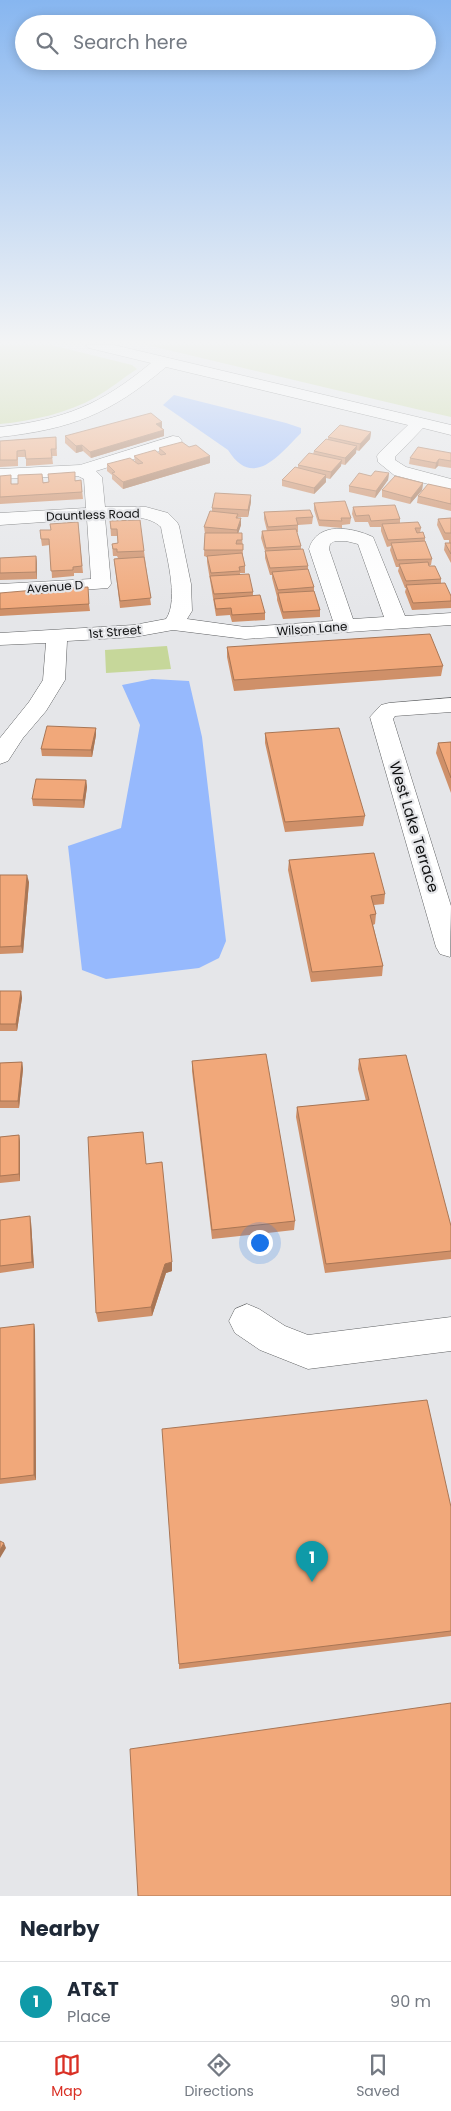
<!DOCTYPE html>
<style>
:root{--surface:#fff;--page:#f2f2f3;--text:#1f2937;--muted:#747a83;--line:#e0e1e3;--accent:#d93025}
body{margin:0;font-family:Poppins,sans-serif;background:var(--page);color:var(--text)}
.you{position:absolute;left:259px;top:1242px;width:18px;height:18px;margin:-12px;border:4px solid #fff;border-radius:50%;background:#1a73e8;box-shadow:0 0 0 8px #1a73e833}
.badge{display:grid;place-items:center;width:32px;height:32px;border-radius:50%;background:var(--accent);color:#fff;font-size:16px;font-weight:700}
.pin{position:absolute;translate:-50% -41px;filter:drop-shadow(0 1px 2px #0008)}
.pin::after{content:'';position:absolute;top:26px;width:18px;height:15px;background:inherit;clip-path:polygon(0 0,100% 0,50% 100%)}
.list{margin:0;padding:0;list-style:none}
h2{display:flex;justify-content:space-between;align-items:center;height:65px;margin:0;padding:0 20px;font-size:21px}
h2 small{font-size:16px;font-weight:400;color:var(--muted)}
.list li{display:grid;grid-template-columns:32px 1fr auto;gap:15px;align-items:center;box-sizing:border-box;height:80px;padding:0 20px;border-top:1px solid var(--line)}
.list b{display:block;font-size:19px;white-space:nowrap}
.list p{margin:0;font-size:16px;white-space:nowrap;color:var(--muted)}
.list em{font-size:16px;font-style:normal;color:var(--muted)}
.icon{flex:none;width:28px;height:28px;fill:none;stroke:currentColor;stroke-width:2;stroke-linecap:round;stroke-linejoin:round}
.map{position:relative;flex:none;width:451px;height:1896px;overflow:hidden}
.search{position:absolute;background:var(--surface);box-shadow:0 2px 12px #0003;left:15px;right:15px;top:15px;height:55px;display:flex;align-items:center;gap:12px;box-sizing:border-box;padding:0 18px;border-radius:28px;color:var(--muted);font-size:19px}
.sheet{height:145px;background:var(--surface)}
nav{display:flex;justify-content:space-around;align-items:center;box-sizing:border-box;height:70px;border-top:1px solid var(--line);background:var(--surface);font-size:14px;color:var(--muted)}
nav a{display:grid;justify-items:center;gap:2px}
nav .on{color:var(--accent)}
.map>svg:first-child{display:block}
.green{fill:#c6d79a}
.water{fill:#96b9fd}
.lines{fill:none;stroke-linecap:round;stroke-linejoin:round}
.minor-casing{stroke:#5f6163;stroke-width:1}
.minor{fill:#fff;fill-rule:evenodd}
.wall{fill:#cf9069}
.shaded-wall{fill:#a97655}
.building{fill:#f1a87a;stroke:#a97655}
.labels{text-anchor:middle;stroke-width:4.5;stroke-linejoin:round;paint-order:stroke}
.far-street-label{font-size:12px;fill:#111213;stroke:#e5e6e9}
.street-label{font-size:15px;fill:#111213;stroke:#e5e6e9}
</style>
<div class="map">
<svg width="451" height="1896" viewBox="0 0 451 1896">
<rect width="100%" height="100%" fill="#e5e6e9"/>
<path class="green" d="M0,345H51L132,365L137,369C123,378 110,389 96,397C68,413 32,421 0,424Z
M147,345H451V417L416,409Z
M167,646L171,669L106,673L105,650Z"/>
<path class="water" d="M174,395L286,423L301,428V433C279,455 253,490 228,450L163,405Z
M152,679L189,681L202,737L226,941L219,958L199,968L106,979L82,970L68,846L121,828L140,725L122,685Z"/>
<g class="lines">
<g class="minor-casing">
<path id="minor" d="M86,345H114L451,425V435L423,428L395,457V460L406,467L451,479V490L394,475L378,462L377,456L380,452L408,425L166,367C110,414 72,429 0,437V427C66,419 100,405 151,363L89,348Z
M173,436L179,437L182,441L179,445L96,471L102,477L105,507H146L168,513L177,522L179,526L191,584L192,611L187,619L245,627L333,621L309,549C317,521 352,527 373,537L405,616L451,613V625L245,639L173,630L134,637L67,641L65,680L46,711L23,738L8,761L0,764V738L29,702L43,680L46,643L0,645V633L134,625L166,619C180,599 165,551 161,527C147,514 124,517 105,518L111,584L108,588L0,596V584L91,579L87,519L0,525V513L86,508L84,479L78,476L0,479V469L80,465ZM335,541H346L358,544L384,617L353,619L329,549L330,544Z
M451,698V712L395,716L393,719L451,906L450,957L440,954L436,947L370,717L381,705L389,703Z
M247,1304L259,1309L285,1326L308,1335L451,1317V1351L308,1369L260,1350L235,1333L229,1321L235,1309Z"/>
</g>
<use href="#minor" class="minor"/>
</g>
<path class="wall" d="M162,422V428L164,430V436L91,458L83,451L76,453L65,443V436Z
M371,432L370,439L359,451L356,450V453L345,465L341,464V466L330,479L326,478V482L314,494L282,486V480L298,468V465L313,454L314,451L328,440V437Z
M56,437L57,456H52L53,464L26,466V457H18V466L0,467V441Z
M159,448L210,463L123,489L112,479V475L107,471V464L135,462L134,456L159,453Z
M451,453V468L438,466L435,469L409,464L410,458Z
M389,473L388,480L375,498L349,492V486L371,476Z
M0,476L12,484L81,480L83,499L0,504Z
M423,483L422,490L410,504L382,497V490Z
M451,489V511L417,503L418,496Z
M251,502L248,517H238L241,525L238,533H242L243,556L245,566V573H240V575L253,592V596L265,613V620L232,622L230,615L216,616L207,562V557L204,556L205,534L204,527L212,511V508Z
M314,503L351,518L350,524L342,525V528L319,526L314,510Z
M353,507L400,519V523L421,528L420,533L425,538V541L432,559L431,565H429L441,579V583L451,596V608L412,610L405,592L406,588H405L398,571L399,567H396L390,550L391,546L387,547L381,531V527H370L368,522H355L352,514Z
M264,512L313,517L312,524L298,525V532H297L301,546V549L308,566V570L314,587V591L320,610V617L283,619L277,600V597L272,578V575H270L265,558V551L261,538L262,531H267L264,519Z
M451,518V563L444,550L445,543H449V540H444L437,525L438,519Z
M110,521L144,551L151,605L120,608L114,559L118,558L117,556H113L112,544L118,543L117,536H111Z
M78,522L83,573H74V576L52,578L50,545L42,546L41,539L51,530Z
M36,556L37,563V579L0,580V558Z
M69,591L89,604L90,611L0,616V593L35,594Z
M227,647L443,666L441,676L234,691L227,657Z
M96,728V735L92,757L42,756L41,749Z
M265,733L365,816L363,826L285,832L265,743Z
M451,742V793L436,753L438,743Z
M86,780L87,787L84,808L33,806L32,799Z
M289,860L385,894L384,904L374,905L376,914L375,924L373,925L383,966L382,976L311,982L288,870Z
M0,875L29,882L23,953L0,954Z
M0,991H21L22,998L17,1031H0Z
M359,1059L451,1226V1259L325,1273L296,1117L297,1107L366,1101L358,1069Z
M192,1061L295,1221L294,1230L212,1239L192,1071Z
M22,1062L23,1069L19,1108H0V1063Z
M19,1135L20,1142V1181L0,1183V1137Z
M146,1164L172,1271L166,1273L152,1316L98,1322L96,1313Z
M0,1220L31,1222L34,1268L0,1273Z
M0,1328L35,1330L36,1480L0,1484Z
M451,1507V1636L179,1669V1664Z"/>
<path class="shaded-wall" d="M162,422V429L156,424Z
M164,430V436L91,458L90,452Z
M371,432L370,439L359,451L360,444Z
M82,445L83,451L76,453V446Z
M357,446L356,453L345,465V458Z
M210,456V463L123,489V482Z
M439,459L438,466L435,469L436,463Z
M342,460L341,466L330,479L331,472Z
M389,473L388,480L375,498L376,491Z
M326,475V482L314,494V488Z
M423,483L422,490L410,504L411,498Z
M251,495V502L248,517V510Z
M241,518V525L237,537V530Z
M36,556L37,563V579L36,572Z
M96,728V735L92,757L91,750Z
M86,780L87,787L84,808L83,800Z
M27,875L29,882L23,953L21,946Z
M21,991L22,998L17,1031L16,1024Z
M22,1062L23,1069L19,1108L18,1101Z
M19,1135L20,1142V1181L19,1174Z
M30,1216L31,1222L34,1268L32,1262Z
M172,1262V1271L166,1273L152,1316L151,1307L165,1264Z
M34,1324L35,1330L36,1480L34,1475Z
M4,1543L6,1548L0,1558V1550Z"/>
<path class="building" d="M151,413L162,422L156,424L164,430L90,452L82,445L76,446L65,436Z
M340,425L371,432L360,444L328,437Z
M56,437V449H51L52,458L26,459L25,450L17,451V460H0V441Z
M326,439L357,446L345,458L314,451Z
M182,442L189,447L196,445L210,456L123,482L112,473L115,472L107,464L130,458L138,464L143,463L134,456L155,450L161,455L166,454L159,448Z
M418,447L451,453V461L439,459L436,463L410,458Z
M309,453L342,460L331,472L298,465Z
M295,467L326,475L314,488L282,480Z
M375,471L389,473L376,491L349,486L359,473L371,476Z
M75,472V481L81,480L82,492L0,497V476L11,475V484H18V475L42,474L43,483L49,482L48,474Z
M395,476L423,483L411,498L382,490Z
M428,484L451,489V504L418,496Z
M215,493L251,495L248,510L212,508Z
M345,501L351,518H341L342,521L319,520L314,503Z
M395,505L400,519L371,521L369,515L356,516L353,507Z
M310,510L313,517L296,518L298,525L268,527L264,512Z
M210,511L238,514L236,518H241L237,530L204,527Z
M451,518V533H445L438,519Z
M140,520L144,551L117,552V549H113L112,544L118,543L117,529H111L110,521Z
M78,522L82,566L73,567V570L51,571L49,539H41L40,530H51L50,524Z
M418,522L421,528H415L417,533L423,532L425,538L388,540L382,524Z
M296,529L301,546L266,548L262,531Z
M205,533H242V540H237L236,544H243V550H204Z
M425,541L432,559L397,560L391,543Z
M445,543H451V554Z
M303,549L308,566L270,568L265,551Z
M242,553L245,566L239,567L240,571L211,573L207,556Z
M36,556V572L0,573V558Z
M144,557L151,598L120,601L114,559Z
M428,562L429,566H435L441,579L406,581L399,564Z
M308,569L314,587L278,590L272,572Z
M249,574L253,592L214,594L210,576Z
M445,583L451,596V601L413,603L406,585Z
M88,587L89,604L0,609V593L35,590V594L47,593V590L69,591V588Z
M314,591L320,610L283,612L278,593Z
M260,595L265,613L232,615L231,608L216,609L214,599Z
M430,634L443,666L234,680L227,647Z
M47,726L96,728L91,750L41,749Z
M339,728L365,816L285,822L265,733Z
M451,742V778L438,743Z
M36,779L86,780L83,800L32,799Z
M374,853L385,894L371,896L376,914L370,915L383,966L312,972L289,860Z
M0,875H27L21,946L0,947Z
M0,991H21L16,1024H0Z
M266,1054L295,1221L212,1230L192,1061Z
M406,1055L451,1226V1251L326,1264L297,1107L369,1100L359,1059Z
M22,1062L18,1101H0V1063Z
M143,1132L146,1164L162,1162L172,1262L165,1264L151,1307L96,1313L88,1137Z
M19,1135V1174L0,1176V1137Z
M30,1216L32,1262L0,1266V1220Z
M34,1324V1475L0,1479V1328Z
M427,1400L451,1507V1631L179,1664L162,1429Z
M0,1541L4,1543L0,1550Z
M451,1703V1896H138L130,1749Z"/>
<linearGradient id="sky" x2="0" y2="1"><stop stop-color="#87b6f0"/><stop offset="0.56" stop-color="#f3f4f5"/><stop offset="1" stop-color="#f3f4f5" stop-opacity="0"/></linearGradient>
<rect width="451" height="611" fill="url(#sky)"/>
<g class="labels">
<g class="far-street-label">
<text transform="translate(93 515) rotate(-2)" y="4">Dauntless Road</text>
<text transform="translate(55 587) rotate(-4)" y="4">Avenue D</text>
<text transform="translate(312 629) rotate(-4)" y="4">Wilson Lane</text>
<text transform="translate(115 632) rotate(-5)" y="4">1st Street</text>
</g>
<g class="street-label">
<text transform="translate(414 827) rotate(73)" y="5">West Lake Terrace</text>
</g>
</g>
</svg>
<div class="you"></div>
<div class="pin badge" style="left:312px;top:1582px;background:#0f9aa8">1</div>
<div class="search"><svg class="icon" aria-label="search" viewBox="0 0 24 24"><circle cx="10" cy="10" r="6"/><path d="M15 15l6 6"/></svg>Search here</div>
</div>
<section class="sheet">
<h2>Nearby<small></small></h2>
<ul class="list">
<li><span class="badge" style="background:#0f9aa8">1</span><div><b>AT&amp;T</b><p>Place</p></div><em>90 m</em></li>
</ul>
</section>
<nav>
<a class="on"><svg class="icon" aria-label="map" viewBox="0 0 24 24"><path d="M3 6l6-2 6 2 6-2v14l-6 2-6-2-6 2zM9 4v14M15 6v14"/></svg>Map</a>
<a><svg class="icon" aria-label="directions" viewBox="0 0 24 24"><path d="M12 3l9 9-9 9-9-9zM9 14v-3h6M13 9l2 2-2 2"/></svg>Directions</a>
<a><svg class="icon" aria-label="saved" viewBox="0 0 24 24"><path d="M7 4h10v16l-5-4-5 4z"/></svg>Saved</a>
</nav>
